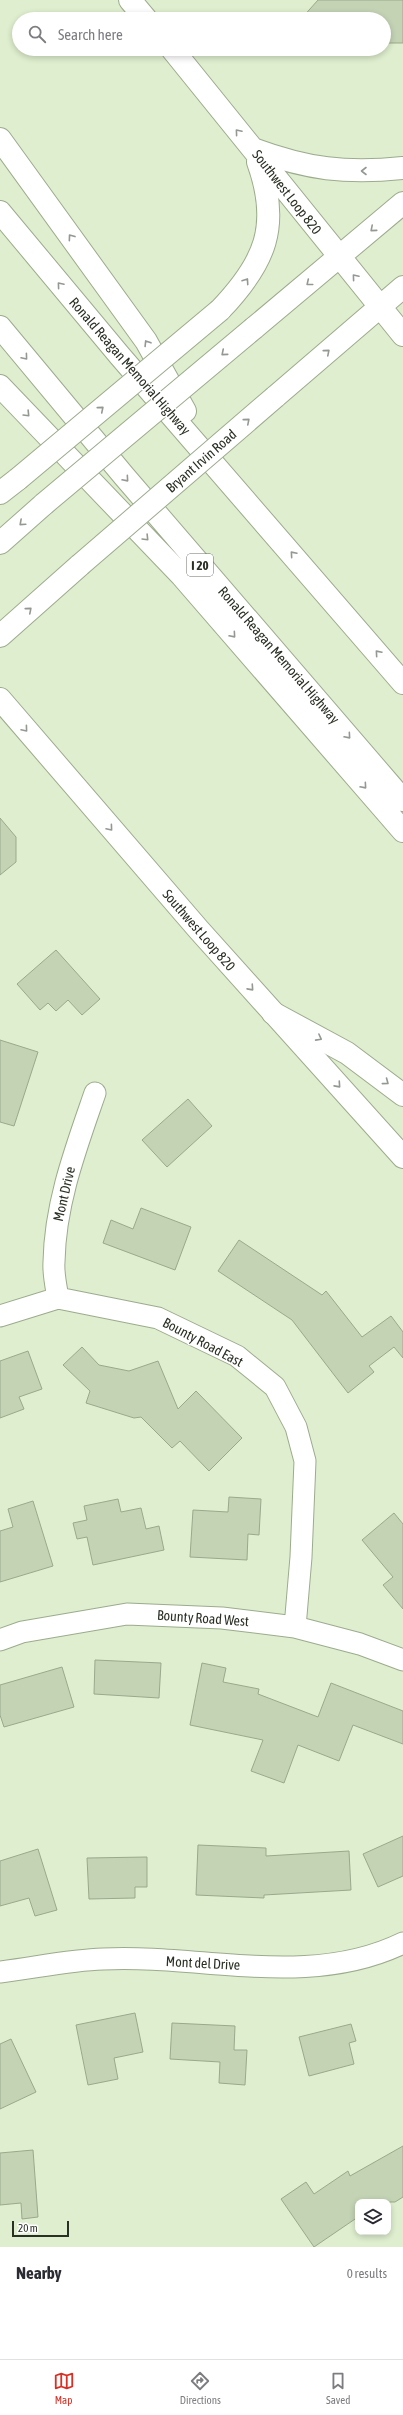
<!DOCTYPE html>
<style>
:root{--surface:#fff;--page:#f7f7f7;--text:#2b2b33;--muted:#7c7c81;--line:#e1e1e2;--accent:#d93025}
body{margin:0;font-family:"Asap Condensed",sans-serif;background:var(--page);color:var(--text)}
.controls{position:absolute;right:12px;bottom:12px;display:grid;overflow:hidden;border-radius:8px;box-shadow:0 2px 6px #0003}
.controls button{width:36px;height:36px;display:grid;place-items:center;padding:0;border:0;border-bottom:1px solid var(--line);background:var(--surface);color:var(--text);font:20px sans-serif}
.scale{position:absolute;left:12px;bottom:10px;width:57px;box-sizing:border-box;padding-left:4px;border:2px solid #2a3024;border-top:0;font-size:11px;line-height:14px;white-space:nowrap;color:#2a3024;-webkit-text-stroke:3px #fff;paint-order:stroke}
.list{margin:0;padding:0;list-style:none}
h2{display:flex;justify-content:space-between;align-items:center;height:52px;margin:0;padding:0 16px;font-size:17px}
h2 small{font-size:13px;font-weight:400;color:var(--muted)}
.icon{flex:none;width:22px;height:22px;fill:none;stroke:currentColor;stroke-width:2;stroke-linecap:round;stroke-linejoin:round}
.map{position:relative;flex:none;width:403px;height:2247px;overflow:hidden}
.search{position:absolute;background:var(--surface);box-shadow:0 2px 6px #0003;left:12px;right:12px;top:12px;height:44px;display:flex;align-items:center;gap:10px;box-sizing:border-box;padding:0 14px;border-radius:22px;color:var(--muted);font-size:15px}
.sheet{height:112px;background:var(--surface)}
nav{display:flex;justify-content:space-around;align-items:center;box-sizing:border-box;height:56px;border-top:1px solid var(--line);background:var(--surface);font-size:11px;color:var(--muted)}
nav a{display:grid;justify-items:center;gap:2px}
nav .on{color:var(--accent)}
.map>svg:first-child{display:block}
.building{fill:#c3d3b4;stroke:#9aa98c}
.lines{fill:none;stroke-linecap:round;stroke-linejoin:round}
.minor-casing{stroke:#9cab8d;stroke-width:23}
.secondary-casing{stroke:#9cab8d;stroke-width:24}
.motorway-casing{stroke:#9cab8d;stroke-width:24}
.minor{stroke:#fff;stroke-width:21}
.secondary{stroke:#fff;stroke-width:22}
.motorway{stroke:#fff;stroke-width:22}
.secondary-bridge-casing{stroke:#9cab8d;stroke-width:24;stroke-linecap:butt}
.secondary-bridge{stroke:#fff;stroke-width:22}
.oneway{stroke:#949892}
.labels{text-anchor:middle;stroke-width:3;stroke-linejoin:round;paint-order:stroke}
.shield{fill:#fff;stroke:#6a6e66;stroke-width:1}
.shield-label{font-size:13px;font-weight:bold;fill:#2a3024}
.street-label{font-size:14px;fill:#2a3024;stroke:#fff}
</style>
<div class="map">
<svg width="403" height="2247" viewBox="0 0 403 2247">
<rect width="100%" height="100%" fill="#deeece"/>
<path class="building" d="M318,0H403V43H384V19H301Z
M0,818L16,837V862L0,875Z
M56,950L100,999L82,1015L68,1000L56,1011L48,1003L40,1010L17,984Z
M0,1040L38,1052L14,1126L0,1122Z
M188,1099L212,1126L167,1167L142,1140Z
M141,1208L191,1227L175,1270L103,1243L111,1220L133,1229Z
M239,1240L322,1295L326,1291L362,1337L391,1316L403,1332V1358L394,1347L369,1366L374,1372L348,1393L292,1320L218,1271Z
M82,1347L99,1365L129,1371L158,1361L178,1409L196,1391L242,1438L209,1471L180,1441L172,1448L141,1417L134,1418L86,1403L90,1391L63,1365Z
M28,1351L42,1389L19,1397L24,1409L0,1418V1361Z
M229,1497L261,1499L259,1535L248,1534L247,1560L190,1557L193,1510L228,1512Z
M118,1499L121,1512L141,1508L146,1529L159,1526L164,1550L93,1565L87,1537L77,1539L73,1523L87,1520L84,1506Z
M33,1501L53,1566L0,1582V1531L13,1527L8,1509Z
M394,1513L403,1524V1609L383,1585L393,1577L362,1540Z
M95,1660L161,1663L159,1698L94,1694Z
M202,1663L226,1668L223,1682L259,1689L258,1694L318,1717L331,1683L403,1711V1744L353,1725L339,1761L298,1745L284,1783L251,1771L263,1740L190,1725Z
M62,1667L74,1707L4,1727L0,1715V1685Z
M403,1836V1876L378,1887L363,1854Z
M198,1845L266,1848V1856L349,1851L351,1890L264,1895V1898L196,1895Z
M38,1849L57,1910L35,1916L29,1898L0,1906V1861Z
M147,1857V1887H135V1898L89,1899L87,1858Z
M135,2013L143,2052L114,2058L118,2079L88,2085L76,2025Z
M172,2023L235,2026L234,2050H247L245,2085L219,2083L220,2062L170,2059Z
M351,2024L356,2041L349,2043L354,2064L309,2076L299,2037Z
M11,2039L36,2092L0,2109V2044Z
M403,2146V2197L395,2202H358V2217L314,2247L281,2199L306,2182L314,2194L348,2171L350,2176Z
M33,2150L38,2217L22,2219L21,2203L0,2205V2153Z"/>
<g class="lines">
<g class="minor-casing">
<path id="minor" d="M58,1298C56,1286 53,1273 54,1262C55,1203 76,1148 95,1093
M0,1316L58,1298L158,1318L237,1356L275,1387L296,1427L305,1461L301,1557L295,1627
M0,1640L22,1632L127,1614L222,1618L295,1627L360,1644L403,1660
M0,1972C34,1968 69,1960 103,1959C202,1954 309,1989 403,1943"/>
</g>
<g class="secondary-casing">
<path id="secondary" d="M130,0L146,19
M172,49L403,335
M253,149C307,169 346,174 403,168
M220,310C265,263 281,226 258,162
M254,328L403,203
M275,397L403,287
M0,493L18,479
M0,543L44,504
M0,636L80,565
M0,699L199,930L403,1157"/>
</g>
<g class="motorway-casing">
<path id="motorway" d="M0,139L146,341L185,411
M0,212L120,356L403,683
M0,327L124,476L403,800
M0,386L182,576L403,831
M273,1013L347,1053L403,1095"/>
</g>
<use href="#minor" class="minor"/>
<use href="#secondary" class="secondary"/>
<use href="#motorway" class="motorway"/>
<g class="secondary-bridge-casing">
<path id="secondary-bridge" d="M18,479L220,310
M44,504L254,328
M80,565L275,397"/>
</g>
<use href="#secondary-bridge" class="secondary-bridge"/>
</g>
<defs><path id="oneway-chevron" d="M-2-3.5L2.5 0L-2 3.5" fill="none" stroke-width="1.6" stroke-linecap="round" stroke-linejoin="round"/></defs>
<g class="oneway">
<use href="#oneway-chevron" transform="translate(238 132) rotate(-130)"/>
<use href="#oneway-chevron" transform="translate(364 171) rotate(180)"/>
<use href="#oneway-chevron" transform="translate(373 229) rotate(139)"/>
<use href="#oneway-chevron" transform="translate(71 237) rotate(-126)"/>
<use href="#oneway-chevron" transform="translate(355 277) rotate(-130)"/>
<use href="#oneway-chevron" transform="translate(246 281) rotate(-56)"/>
<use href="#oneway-chevron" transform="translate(309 283) rotate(141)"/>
<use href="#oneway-chevron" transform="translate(60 285) rotate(-130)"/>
<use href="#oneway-chevron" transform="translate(147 343) rotate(-122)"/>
<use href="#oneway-chevron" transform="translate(327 352) rotate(-41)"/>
<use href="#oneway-chevron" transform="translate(224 353) rotate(140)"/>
<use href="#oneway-chevron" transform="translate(25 357) rotate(50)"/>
<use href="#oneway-chevron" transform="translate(101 409) rotate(-40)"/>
<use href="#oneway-chevron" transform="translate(27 414) rotate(46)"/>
<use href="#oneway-chevron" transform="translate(247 421) rotate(-41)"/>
<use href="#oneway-chevron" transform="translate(126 479) rotate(49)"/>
<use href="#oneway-chevron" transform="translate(22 523) rotate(138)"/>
<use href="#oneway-chevron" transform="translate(146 538) rotate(46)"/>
<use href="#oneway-chevron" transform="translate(293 554) rotate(-131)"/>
<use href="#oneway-chevron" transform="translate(29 610) rotate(-41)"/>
<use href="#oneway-chevron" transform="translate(233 635) rotate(49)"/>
<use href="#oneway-chevron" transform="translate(378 653) rotate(-131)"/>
<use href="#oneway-chevron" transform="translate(25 729) rotate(50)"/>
<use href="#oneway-chevron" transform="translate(348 736) rotate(49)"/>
<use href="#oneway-chevron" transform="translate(364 786) rotate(49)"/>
<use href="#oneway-chevron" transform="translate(110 828) rotate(50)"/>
<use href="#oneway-chevron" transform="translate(251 988) rotate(48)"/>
<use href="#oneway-chevron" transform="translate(319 1038) rotate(28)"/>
<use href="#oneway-chevron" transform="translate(386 1082) rotate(37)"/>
<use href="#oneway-chevron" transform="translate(338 1085) rotate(48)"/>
</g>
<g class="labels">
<rect class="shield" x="187" y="554" width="26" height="22" rx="3"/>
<g class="shield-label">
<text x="200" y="570">I 20</text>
</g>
<g class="street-label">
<text transform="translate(287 192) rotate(52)" y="5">Southwest Loop 820</text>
<text transform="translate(130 366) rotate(49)" y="5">Ronald Reagan Memorial Highway</text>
<text transform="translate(201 461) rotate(-41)" y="5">Bryant Irvin Road</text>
<text transform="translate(279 655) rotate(49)" y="5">Ronald Reagan Memorial Highway</text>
<text transform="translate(199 930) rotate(49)" y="5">Southwest Loop 820</text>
<text transform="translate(64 1194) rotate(-77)" y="5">Mont Drive</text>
<text transform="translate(203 1342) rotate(28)" y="5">Bounty Road East</text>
<text transform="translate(203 1618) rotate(4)" y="5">Bounty Road West</text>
<text transform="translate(203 1963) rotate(3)" y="5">Mont del Drive</text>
</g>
</g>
</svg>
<div class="controls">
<button><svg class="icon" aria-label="layers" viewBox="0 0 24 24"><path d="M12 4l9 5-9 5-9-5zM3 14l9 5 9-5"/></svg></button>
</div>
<div class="scale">20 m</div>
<div class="search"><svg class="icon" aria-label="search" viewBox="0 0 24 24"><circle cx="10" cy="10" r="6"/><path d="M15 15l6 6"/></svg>Search here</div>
</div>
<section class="sheet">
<h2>Nearby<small>0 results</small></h2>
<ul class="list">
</ul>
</section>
<nav>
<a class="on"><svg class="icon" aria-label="map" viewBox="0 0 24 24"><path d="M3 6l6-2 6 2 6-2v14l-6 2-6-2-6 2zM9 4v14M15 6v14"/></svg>Map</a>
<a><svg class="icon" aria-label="directions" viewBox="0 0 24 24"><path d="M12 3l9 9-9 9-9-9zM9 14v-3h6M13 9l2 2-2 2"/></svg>Directions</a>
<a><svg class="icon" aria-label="saved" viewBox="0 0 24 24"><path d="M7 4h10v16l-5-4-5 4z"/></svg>Saved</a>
</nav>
